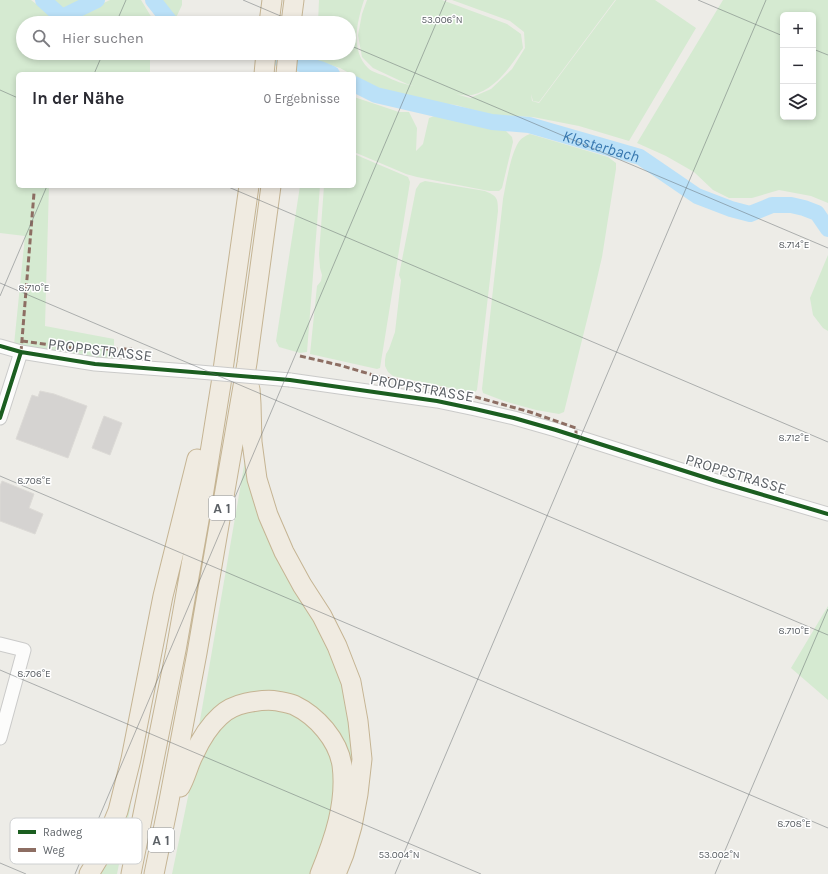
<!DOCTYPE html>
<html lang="de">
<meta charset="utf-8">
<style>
:root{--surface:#fff;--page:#f7f7f7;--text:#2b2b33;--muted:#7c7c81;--line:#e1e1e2}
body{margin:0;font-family:Karla,sans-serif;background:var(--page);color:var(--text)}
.controls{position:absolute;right:12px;top:12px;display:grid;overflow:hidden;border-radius:6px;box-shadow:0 2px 6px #0003}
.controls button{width:36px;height:36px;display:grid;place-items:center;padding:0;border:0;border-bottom:1px solid var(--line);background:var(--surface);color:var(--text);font:20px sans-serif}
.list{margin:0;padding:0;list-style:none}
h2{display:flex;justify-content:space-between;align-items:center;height:52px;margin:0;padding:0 16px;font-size:17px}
h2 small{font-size:13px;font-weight:400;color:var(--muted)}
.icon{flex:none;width:22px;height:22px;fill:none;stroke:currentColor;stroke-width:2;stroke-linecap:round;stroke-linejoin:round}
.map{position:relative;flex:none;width:828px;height:874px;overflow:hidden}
.search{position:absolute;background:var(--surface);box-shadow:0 2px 6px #0003;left:16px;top:16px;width:340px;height:44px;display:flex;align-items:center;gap:10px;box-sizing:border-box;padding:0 14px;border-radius:22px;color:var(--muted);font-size:15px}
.panel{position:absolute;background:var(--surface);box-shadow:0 2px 6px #0003;left:16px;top:72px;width:340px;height:116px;border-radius:6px}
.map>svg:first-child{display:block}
.green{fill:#d5ead1;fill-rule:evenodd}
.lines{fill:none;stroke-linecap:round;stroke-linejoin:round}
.river{stroke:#bbe1f8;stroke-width:16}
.building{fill:#d5d3d1;stroke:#dcdad6}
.minor-casing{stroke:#cacac9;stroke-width:15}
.highway-casing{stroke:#c5b493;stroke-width:21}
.minor{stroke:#fcfcfb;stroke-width:13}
.highway{stroke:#f0ebe1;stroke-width:19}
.minor-bridge-casing{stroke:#cacac9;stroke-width:15;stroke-linecap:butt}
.minor-bridge{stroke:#fcfcfb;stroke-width:13}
.quiet{stroke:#8d6e63;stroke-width:3;stroke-dasharray:6 3;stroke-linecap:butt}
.cycleway-casing{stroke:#fff;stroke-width:6}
.cycleway{stroke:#1b5e20;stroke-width:4}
.ticks{fill:none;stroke:#5c6166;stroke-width:1;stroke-opacity:0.45}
.labels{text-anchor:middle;stroke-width:3;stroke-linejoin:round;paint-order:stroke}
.shield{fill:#fff;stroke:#8d9094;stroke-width:1}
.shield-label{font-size:14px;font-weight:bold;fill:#5c6166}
.street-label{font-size:15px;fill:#5c6166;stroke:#fff}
.water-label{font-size:16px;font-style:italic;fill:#3777af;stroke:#fff}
.key{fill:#fff;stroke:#ced0d1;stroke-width:1}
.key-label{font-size:11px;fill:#5c6166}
.ticks-label{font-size:10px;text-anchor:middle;fill:#5c6166;stroke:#fff;stroke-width:3;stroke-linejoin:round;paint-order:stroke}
</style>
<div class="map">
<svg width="828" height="874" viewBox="0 0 828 874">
<rect width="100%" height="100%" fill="#edece7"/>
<path class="green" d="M0,0H31L61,23H23V53H150V74H18V186H49L45,326L114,339V359L93,358L14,345L25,236L0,233Z
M48,0H80L64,10L56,8Z
M110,0H141L152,18V23H62Z
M156,0H182V5L174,22Z
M319,0H364C357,22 350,50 368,68C372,72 380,74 385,76C395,81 403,84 414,86L407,84L373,68L362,57L358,35L362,14L367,0H442L507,24L521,34L523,48C510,67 496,89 472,95C467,96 461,95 456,94L470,98L491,89L512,69L525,48L524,32L510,21L452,0H615L539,102L533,101L531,94L539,84L531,94L532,101L539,103L616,0H655L696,28L629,141L579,126L533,117L490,115L456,105L429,102L382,90L354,76V74H351L340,68L317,61L316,53H349V23H318Z
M723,0H828V203L811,196L779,190L752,198H729L713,190L694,172L666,156L637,143ZM783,15H813V117H783Z
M354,97L399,112H409L417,128L416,151L423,144L429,118L440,114L495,127L505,130L512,137L513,142L502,188L499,191H489L417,177L406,174L354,152Z
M530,134L608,157L616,163V169L602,257L593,296L564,412L559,414L536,410L504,401L483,393L482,389L503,199C506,184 510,157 518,143C521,138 525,136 530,134Z
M354,154L408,177L410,182L380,368L377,369L310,354L317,286L321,281L322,275L320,268L319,254L324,186H354Z
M425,181L485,191C497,196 498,198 498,211L477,390L474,393L393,376L388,372L385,366V360L386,354L389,349L395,332L401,280L399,275L416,189L420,183Z
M300,186H320L307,352L300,353L279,347L276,341Z
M828,255V331L823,328L813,315L810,298Z
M245,460L251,485L272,550L311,611L337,663L352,716V787L324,719L230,701L199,726Z
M828,606V700L791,668Z
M260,705L295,711L316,728L335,761L336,803L314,874H172L190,787L199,756L230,715Z
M131,804L117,874H96Z"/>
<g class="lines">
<g class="river">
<path d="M43,0L62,17L97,0"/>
<path d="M153,0L171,23"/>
<path d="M259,53L320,69L332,74"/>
<path id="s1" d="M354,84L376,95L492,122L529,125L640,157L697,196L731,209L750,214L772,205H791L804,208L817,213L828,229"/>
</g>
</g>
<path class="building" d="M40,391L54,394L87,406L68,458L16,439L32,395L38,397Z
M104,416L122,423L110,455L92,448Z
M2,481L34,494L29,508L43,514L35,534L0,521V486Z"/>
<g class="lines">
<g class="minor-casing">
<path id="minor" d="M0,346L21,352L95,364L188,371
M290,380L437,401L475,409L514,418L556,430L716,481L828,514
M0,418L21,352
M0,644L24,650L0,738"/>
</g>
<g class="highway-casing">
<path id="highway" d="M269,23L272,0
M291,23L294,0
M264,74L266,53
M286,74L288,53
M250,389L251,404L252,442L257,479L268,515L284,552L302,585L322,616L337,646L351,682L358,721L362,759L358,794L352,826L344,854L336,874
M180,787C186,777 188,765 194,754C200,741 209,726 220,716C227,709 237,705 246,703C256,701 267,699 277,701C282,702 289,703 294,705C317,716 338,740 342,765C347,803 334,840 320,874
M89,874L98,859L118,811L131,759L163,596L197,459
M131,874L176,650L201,509L221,384L249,186
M154,874L168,806L197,653L247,363L271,186"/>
</g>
<use href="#minor" class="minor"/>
<use href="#highway" class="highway"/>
<g class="minor-bridge-casing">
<path id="minor-bridge" d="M188,371L290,380"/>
</g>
<use href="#minor-bridge" class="minor-bridge"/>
<path class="quiet" d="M22,341L79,349H132
M21,352L34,193
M300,356L339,365L380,377L454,391L530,412L576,428V437"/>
<g class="cycleway-casing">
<path id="cycleway" d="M0,346L21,352L95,364L290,380L437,401L475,409L514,418L556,430L716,481L828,514
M0,418L21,352"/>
</g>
<use href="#cycleway" class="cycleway"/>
</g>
<path class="ticks" d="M243,0L297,23M698,0L783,36M116,23L126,0M349,45L828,248M813,49L828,55M94,74L103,53M0,90L18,98M226,186L828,442M0,283L828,635M0,296L47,186M0,476L828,828M0,670L481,874M0,863L26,874M75,874L446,0M395,874L766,0M715,874L828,609"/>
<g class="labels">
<g class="shield">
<rect x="209" y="496" width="26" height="24" rx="3"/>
<rect x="148" y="828" width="26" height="24" rx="3"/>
</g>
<g class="shield-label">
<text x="222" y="513">A 1</text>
<text x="161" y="845">A 1</text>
</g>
<g class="street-label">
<text transform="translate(100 350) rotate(7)" y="5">PROPPSTRASSE</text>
<text transform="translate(422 388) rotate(10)" y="5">PROPPSTRASSE</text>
<text transform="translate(736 474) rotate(17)" y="5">PROPPSTRASSE</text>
</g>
<g class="water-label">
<text dy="6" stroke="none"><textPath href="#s1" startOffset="256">Klosterbach</textPath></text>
</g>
</g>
<rect x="10" y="818" width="132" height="46" rx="6" class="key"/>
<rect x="18" y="830" width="18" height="4" fill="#1b5e20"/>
<rect x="18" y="848" width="18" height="4" fill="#8d6e63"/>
<g class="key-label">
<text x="43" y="836">Radweg</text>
<text x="43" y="854">Weg</text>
</g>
<g class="ticks-label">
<text x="442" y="23">53.006°N</text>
<text x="794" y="248">8.714°E</text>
<text x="34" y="291">8.710°E</text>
<text x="794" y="441">8.712°E</text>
<text x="34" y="484">8.708°E</text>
<text x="794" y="634">8.710°E</text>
<text x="34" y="677">8.706°E</text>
<text x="794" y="827">8.708°E</text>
<text x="399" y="858">53.004°N</text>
<text x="719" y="858">53.002°N</text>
</g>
</svg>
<div class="controls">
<button>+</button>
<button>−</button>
<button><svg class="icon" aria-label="layers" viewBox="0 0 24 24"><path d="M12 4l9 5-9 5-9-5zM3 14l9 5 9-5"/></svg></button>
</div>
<div class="search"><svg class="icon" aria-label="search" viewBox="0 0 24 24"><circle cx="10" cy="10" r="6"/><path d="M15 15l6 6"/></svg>Hier suchen</div>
<section class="panel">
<h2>In der Nähe<small>0 Ergebnisse</small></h2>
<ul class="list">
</ul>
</section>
</div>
